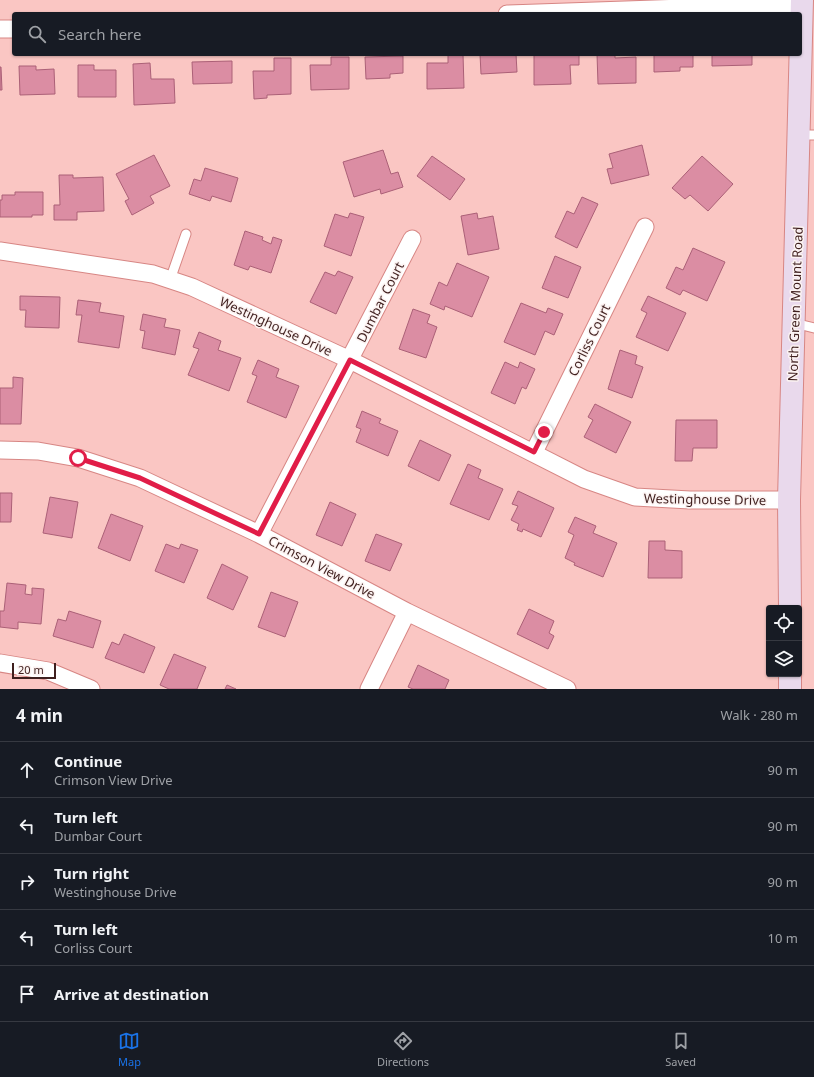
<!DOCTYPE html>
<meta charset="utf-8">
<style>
:root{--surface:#171b24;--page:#20242c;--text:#f1f3f6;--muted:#9ea1a6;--line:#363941;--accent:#1a73e8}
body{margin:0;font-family:"Noto Sans",sans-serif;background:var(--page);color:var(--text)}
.controls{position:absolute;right:12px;bottom:12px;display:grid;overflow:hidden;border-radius:4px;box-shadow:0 1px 3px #0004}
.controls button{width:36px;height:36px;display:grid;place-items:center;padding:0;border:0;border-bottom:1px solid var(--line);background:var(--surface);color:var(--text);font:20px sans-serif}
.scale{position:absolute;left:12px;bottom:10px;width:44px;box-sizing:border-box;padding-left:4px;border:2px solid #3f1f1e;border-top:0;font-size:11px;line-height:14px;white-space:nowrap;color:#3f1f1e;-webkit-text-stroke:3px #fcf3f2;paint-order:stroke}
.stop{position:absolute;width:12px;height:12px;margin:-9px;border:3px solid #e11d48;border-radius:50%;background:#fff}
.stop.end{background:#e11d48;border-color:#fff;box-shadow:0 1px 4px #0008}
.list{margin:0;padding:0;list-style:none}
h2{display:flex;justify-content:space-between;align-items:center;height:52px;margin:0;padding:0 16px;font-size:17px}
h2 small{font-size:13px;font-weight:400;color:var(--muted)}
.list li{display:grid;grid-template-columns:26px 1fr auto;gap:12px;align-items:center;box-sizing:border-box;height:56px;padding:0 16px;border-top:1px solid var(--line)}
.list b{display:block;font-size:15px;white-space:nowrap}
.list p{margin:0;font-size:13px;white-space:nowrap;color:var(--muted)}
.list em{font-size:13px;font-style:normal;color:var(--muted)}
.icon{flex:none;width:22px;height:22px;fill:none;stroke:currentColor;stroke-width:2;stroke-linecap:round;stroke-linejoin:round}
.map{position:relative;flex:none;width:814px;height:689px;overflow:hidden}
.search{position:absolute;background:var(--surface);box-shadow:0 1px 3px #0004;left:12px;right:12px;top:12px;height:44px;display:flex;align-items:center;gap:10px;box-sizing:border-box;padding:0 14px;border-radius:4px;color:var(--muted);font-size:15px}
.sheet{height:332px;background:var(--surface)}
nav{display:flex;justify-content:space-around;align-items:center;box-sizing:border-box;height:56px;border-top:1px solid var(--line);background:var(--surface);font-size:11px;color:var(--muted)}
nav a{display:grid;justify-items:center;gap:2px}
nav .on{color:var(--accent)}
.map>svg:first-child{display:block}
.building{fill:#db8da3;stroke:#ab6077}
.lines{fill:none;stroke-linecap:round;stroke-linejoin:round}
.lane-casing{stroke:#d78684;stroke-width:11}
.street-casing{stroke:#d78684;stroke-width:19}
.secondary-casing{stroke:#d78684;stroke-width:24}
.lane{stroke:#fff;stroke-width:9}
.street{stroke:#fff;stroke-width:17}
.secondary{stroke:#e9d9ec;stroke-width:22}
.route{stroke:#e11d48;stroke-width:5}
.labels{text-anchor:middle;stroke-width:3;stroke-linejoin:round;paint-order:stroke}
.street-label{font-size:13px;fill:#3f1f1e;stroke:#fcf3f2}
</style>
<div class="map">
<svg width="814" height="689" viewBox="0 0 814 689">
<rect width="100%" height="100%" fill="#fac6c3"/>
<path class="building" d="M448,54H463L464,88L427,89V63H448Z
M480,54H516L517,72L481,74Z
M534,54H579V65H570L571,84L534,85Z
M597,54H615V58L636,57V83L598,84Z
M654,54H693V67H680V71L654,72Z
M712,54H752V65L712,66Z
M403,56V73L390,74V78L366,79L365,57Z
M331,57H349V89L311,90L310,65H331Z
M274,58H291V94L267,95V98L254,99L253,71H274Z
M232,61V83L193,84L192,62Z
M150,63L151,79H174L175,103L134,105L133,64Z
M78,65H94V70H116V97H78Z
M19,66H36V70L54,69L55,94L20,95Z
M0,67H1L2,90H0Z
M642,145L649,175L611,184L607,169L613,168L609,154Z
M383,150L391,174L398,172L403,187L381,194L380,189L354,197L343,162Z
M154,155L170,186L150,196L154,203L132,215L125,201L129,199L116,174Z
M432,156L465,179L450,200L417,176Z
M702,156L733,184L708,211L690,195L685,199L672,188Z
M205,168L238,178L231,202L212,196L210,201L189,194L194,179L201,181Z
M59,175H73V178L103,177L104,211L77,212V220H54V205H60Z
M15,192H43V215H32V217H0V200H2V195H15Z
M582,197L598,204L577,248L555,237L567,211L574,214Z
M350,213L364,217L351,256L324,246L335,214L348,218Z
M477,213L478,219L493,216L499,249L468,255L461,216Z
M245,231L263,237L262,240L271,244L273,237L282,240L271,273L250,266L248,270L234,265Z
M693,248L725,262L707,301L683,290L680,295L666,288L676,267L683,270Z
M555,256L581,267L568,298L542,288Z
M457,263L489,277L472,317L445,306L444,310L430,304L439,282L447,286Z
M338,271L353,277L336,314L310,302L325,272L335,276Z
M20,296L60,297L59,328L25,327L26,310H20Z
M648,296L686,313L668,351L636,337L647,313L641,310Z
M78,300L101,303L99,312L124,316L119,348L78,342L82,315H76Z
M521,303L546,313L548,308L563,314L554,335L545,331L535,355L504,342Z
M413,309L430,315L427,323L437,327L426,358L399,349Z
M143,314L166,319L164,327L180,330L175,355L142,348L145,331L140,330Z
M199,332L221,341L218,350L241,358L229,391L188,375L199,349L193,347Z
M620,350L637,356L635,364L643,367L632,398L608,389Z
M258,360L279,369L276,377L299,386L286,418L247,402L257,376L252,374Z
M505,362L518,368L520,362L535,369L526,389L522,387L515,404L491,393Z
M13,377L23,378L21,424H0V388H13Z
M595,404L631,422L616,453L584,437L593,420L588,417Z
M362,411L381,419L379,423L398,431L388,456L356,442L361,429L356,427Z
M676,420H717V448H693L692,461H675Z
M420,440L451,455L439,481L408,466Z
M468,464L481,470L478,478L503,489L489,520L450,504Z
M518,491L554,508L541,537L523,529L522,532L517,530L519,524L511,520L518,506L512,504Z
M0,493H12L11,522H0Z
M50,497L78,502L72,538L43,533Z
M330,502L356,514L342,546L316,535Z
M111,514L143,526L130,561L98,548Z
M575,517L596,526L593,533L617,543L603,577L574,565L575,563L565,558L574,535L568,532Z
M376,534L402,544L390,571L365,561Z
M649,541H665V550L682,551V578H648Z
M166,544L179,549L181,544L198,550L184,583L155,571Z
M222,564L248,577L233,610L207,598Z
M7,583L26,585L25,594L32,595V588L44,589L41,624L18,622V629L0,627V611H4Z
M271,592L298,602L285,637L258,627Z
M529,609L554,621L549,633L554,636L548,649L517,634Z
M69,611L101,621L93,648L53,636L58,619L66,621Z
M124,634L155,647L144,673L105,658L112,642L119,645Z
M174,654L206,667L197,689H169L160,685Z
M418,665L449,680L445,689H413L408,687Z
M227,685L236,689H225Z"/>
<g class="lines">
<g class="lane-casing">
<path id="lane" d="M800,135H814
M170,280L186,234
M794,323L814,328"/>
</g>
<g class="street-casing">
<path id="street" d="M507,14L802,4
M0,29H14
M0,251L153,274L192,287L350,360L584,479L635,497L690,500H789
M0,450L38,451L78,458L140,478L259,534L407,612L567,689
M534,452L645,227
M259,534L412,239
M0,663L48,671L91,689
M369,689L407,612"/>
</g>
<g class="secondary-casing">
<path id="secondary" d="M790,608L789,500L802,0
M790,674V689"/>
</g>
<use href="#lane" class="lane"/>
<use href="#street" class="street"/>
<use href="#secondary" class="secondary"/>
</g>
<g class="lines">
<path class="route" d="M78,458L140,478L259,534L350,360L534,452L544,432"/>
</g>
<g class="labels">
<g class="street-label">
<text transform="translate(380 302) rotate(-63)" y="5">Dumbar Court</text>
<text transform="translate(795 304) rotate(-88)" y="5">North Green Mount Road</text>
<text transform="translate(276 326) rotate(25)" y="5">Westinghouse Drive</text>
<text transform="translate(589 340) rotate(-64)" y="5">Corliss Court</text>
<text transform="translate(705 499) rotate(1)" y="5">Westinghouse Drive</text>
<text transform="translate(322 567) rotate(28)" y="5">Crimson View Drive</text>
</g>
</g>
</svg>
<div class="controls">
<button><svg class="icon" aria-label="locate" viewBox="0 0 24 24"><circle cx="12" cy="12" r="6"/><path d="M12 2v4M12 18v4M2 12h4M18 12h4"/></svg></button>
<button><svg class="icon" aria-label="layers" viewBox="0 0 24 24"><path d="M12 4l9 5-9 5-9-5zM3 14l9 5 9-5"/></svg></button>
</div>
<div class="scale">20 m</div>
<div class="stop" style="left:78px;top:458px"></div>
<div class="stop end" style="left:544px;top:432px"></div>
<div class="search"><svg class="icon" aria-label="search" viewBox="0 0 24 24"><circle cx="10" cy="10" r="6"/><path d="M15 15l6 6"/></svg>Search here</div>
</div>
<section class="sheet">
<h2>4 min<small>Walk · 280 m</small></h2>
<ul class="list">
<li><svg class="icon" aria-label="ahead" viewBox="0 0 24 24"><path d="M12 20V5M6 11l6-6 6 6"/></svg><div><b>Continue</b><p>Crimson View Drive</p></div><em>90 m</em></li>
<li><svg class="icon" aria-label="left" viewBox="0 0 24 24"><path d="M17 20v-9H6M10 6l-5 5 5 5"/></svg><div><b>Turn left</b><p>Dumbar Court</p></div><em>90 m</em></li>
<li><svg class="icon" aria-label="right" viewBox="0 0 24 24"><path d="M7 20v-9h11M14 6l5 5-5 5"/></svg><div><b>Turn right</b><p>Westinghouse Drive</p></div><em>90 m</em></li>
<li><svg class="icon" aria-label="left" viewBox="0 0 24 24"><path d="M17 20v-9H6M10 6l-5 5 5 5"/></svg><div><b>Turn left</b><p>Corliss Court</p></div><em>10 m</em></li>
<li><svg class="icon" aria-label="arrive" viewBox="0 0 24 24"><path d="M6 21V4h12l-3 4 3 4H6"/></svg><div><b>Arrive at destination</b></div></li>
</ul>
</section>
<nav>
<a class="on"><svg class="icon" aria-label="map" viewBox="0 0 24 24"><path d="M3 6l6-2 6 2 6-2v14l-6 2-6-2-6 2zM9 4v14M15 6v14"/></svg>Map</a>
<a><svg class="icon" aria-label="directions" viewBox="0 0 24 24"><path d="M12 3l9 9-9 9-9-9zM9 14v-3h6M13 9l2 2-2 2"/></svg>Directions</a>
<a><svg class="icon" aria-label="saved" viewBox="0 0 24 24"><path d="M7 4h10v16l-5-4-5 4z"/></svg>Saved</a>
</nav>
